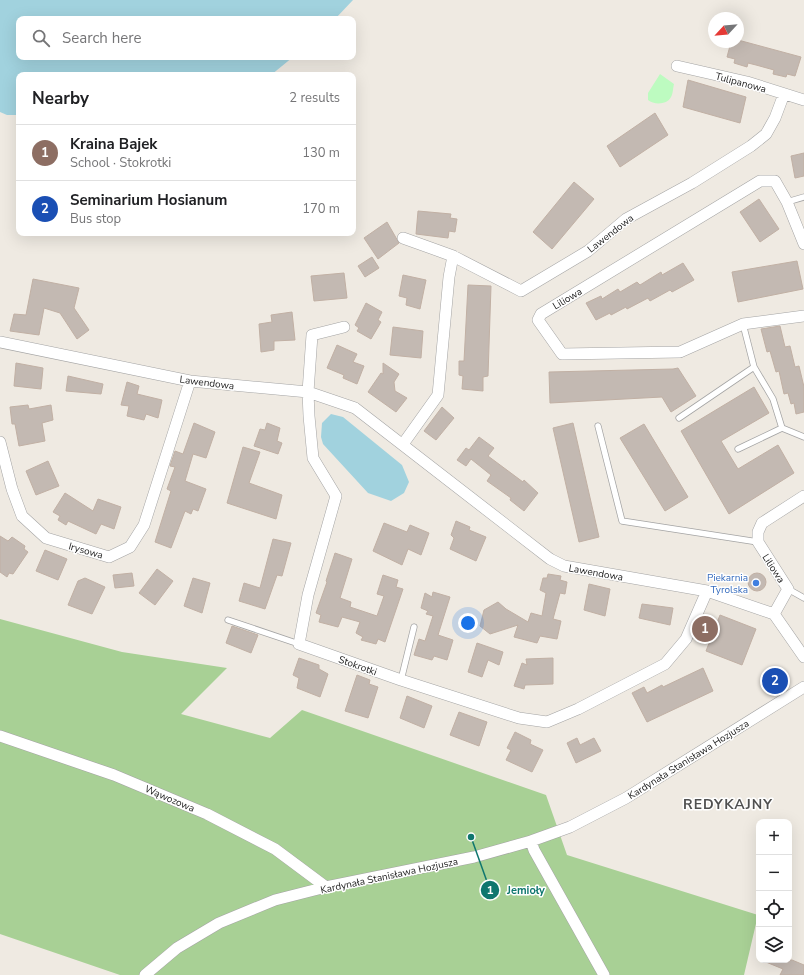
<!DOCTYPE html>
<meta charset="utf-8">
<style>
:root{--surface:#fff;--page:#f6f6f6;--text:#202124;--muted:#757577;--line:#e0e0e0;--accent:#ca0005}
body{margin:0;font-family:"Nunito Sans",sans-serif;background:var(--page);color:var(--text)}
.controls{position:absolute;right:12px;bottom:12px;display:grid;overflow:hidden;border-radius:8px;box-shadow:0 4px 16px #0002}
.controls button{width:36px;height:36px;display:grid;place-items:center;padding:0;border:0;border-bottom:1px solid var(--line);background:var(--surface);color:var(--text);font:20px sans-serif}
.compass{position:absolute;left:708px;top:12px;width:36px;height:36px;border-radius:50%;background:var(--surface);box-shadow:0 4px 16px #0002;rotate:244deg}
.you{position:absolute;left:468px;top:623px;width:14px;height:14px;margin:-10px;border:3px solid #fff;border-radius:50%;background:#1a73e8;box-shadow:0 0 0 6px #1a73e833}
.badge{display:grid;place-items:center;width:26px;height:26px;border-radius:50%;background:var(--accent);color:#fff;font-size:13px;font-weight:700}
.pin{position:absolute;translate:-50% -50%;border:2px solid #fff;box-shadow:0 1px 4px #0006}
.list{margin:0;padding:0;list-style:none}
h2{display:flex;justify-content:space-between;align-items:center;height:52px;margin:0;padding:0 16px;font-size:17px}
h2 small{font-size:13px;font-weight:400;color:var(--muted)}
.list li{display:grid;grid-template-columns:26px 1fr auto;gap:12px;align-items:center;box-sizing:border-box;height:56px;padding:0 16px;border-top:1px solid var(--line)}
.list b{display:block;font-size:15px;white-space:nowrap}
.list p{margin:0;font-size:13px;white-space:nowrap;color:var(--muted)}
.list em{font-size:13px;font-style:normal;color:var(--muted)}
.icon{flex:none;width:22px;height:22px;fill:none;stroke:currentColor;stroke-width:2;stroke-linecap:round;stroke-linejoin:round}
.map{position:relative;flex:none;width:804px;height:975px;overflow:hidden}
.search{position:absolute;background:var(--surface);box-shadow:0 4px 16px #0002;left:16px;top:16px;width:340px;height:44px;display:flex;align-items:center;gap:10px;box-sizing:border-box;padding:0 14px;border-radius:8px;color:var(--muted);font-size:15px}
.panel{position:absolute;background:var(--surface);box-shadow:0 4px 16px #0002;left:16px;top:72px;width:340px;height:164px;border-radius:8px}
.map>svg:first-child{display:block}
.forest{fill:#a8d095}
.park{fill:#bdfbc0}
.water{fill:#a1d2de}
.building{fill:#c3b9b2;stroke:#c1b0a4}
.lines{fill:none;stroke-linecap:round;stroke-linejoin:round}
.service-casing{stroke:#a4a4a4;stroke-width:7}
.minor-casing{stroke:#a4a4a4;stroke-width:12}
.service{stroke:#fff;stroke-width:5.5}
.minor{stroke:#fff;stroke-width:11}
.shop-dot{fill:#3f7fe0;stroke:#fff;stroke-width:1.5}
.labels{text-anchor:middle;stroke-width:3;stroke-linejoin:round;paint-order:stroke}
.street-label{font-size:10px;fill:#1d1d1d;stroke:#fff}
.shop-label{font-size:10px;fill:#366cbe;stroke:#fff;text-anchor:end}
.district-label{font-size:14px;font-weight:bold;letter-spacing:1px;fill:#505050;stroke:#fff}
.leader{fill:none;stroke:#0f766e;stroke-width:1.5}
.callout-dot{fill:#0f766e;stroke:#fff;stroke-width:1.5}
.mark-label{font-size:12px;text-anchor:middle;font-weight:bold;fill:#fff}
.callout-label{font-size:11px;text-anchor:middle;font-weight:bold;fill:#0f766e;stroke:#fff;stroke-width:3;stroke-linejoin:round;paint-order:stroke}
</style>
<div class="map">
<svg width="804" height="975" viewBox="0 0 804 975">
<rect width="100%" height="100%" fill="#efeae2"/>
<path class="forest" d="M0,619L122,652L227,668L181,714L270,738L302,710L546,795L567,855L758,915L744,975H120L0,934Z"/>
<path class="park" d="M660,74L674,84C673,88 673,94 671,97C667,105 654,105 648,100V93Z"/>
<path class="water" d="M0,0H353L335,19H19V57H293L271,75H19V115H7L0,112Z
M331,414L343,417L402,465L409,482L404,493L391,501L368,493L323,444L321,437L322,423Z"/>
<path class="building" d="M738,40L801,57L795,76L787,74L786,77L773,74L774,70L756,65L748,63L747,67L734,63L735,59L727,57L731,42H738Z
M688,80L746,97L740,123L683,107Z
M655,113L668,135L620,167L607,146Z
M804,153V176L795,178L791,156Z
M574,182L594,199L552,249L533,232Z
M759,199L779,229L760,242L740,212Z
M418,211L451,214L450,218L457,219L455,232L449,231L448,238L416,234Z
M387,222L399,243L378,259L364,238Z
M372,257L379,268L365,277L358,266Z
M797,261L803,289L738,302L732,272Z
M683,263L694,280L672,292L670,290L650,301L648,298L627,309L626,307L611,315L610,313L596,320L586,303L601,296L602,299L618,289L620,292L637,282L640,285L661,272L662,275Z
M344,273L347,298L314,301L311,276Z
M403,275L426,280L420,309L406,305L407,298L399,296Z
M33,279L79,288L74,308L89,330L77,339L60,313L44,308L39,335L10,331L14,314L26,315Z
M468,285L491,286L488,376L483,377V391L462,389L463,376L459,375V361H464Z
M366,303L382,312L378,320L381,322L371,339L357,331L359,328L355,325Z
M292,312L295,340L274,341V350L261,352L259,324L272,322L271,315Z
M780,326L785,347L790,346L795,367L799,366L804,387V412L796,414L794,403L791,404L788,393L784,394L779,371L776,372L770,351L767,352L761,329Z
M393,327L423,331L421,358L390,355Z
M337,345L357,354L353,362L364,366L357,384L343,378L344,375L327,368Z
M16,363L43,368L41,389L14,386Z
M383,363L399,374L394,382L395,391L407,398L396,412L368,392L381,373L383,374Z
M678,368L696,396L671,412L662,397L550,403L549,372L673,369Z
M68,376L103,384L101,394L66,391Z
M127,382L139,386L137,394L162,400L158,418L146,414L144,420L127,416L129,406L121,405Z
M754,387L769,413L721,441L738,469L778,445L794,473L729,514L681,431Z
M28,405L29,409L51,405L53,420L42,423L45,441L19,446L15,424H12L10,407Z
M442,407L454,418L436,440L424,431Z
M194,423L215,432L206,458L193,454L185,481L206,489L198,511L193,509L191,514L185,511L171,548L155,542L171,491L167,489L175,467L170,466L175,451L183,454Z
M267,423L280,428L277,441L282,443L278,454L254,446L260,429L265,430Z
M573,423L599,537L579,542L553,428Z
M644,424L688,497L665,511L620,438Z
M479,437L494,448L488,456L523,482L524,480L538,493L524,511L510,500L511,498L487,481L491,475L471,459L466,466L457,460L466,448L469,450Z
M243,447L260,452L249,483L282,495L276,519L227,503Z
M48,461L59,486L36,495L26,471Z
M65,493L93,511L98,499L121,507L114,529L101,524L96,534L68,521L66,525L58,520L60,516L53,512Z
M456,521L470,527L469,530L486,537L476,561L450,549L454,538L451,535Z
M384,523L407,532L410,525L429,533L421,555L408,549L402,565L373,551Z
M0,536L8,541L12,537L25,546L24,549L28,552L13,574L9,573L7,577L0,572Z
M273,539L291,543L282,576L277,575L265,609L239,601L244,583L260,588Z
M45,550L67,559L58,580L36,571Z
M335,553L352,559L340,598L351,602L350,607L377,616L384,596L377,594L383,575L398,580L396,587L403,589L385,642L378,639L376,644L361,640L363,637L356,633L360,622L342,617L338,627L319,622L321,615L316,613L327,582L326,581Z
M157,569L173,581L155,605L139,593Z
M132,573L134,586L115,588L113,575Z
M748 582a9 9 0 1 1 18 0a9 9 0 1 1-18 0Z
M548,574L561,576L560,580L567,582L565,594L560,593L553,619L561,621L557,639L540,636L537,643L514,637L518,625L490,634L480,626L484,610L498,602L506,609L528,622L531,613L542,616L546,593L540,590L543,578H547Z
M85,578L105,587L92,614L68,605L78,581Z
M193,578L210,583L202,613L184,606Z
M589,584L610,589L605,616L584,610Z
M433,592L450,597L438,635L453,640L447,660L434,656L432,660L414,655L419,639L425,641L433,616L426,614L428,611L421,608L425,593L432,597Z
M642,604L673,608L670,625L639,618Z
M720,615L756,629L742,665L706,651Z
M232,626L258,635L251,653L226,643Z
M477,643L503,652L499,665L488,660L482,677L468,672Z
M299,658L319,665V669L328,674L320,697L297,688L299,678L293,675Z
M553,658V684L525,685L524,689L514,686L522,663L527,665L526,659Z
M703,668L713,691L647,722L632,693L644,687L647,693L662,685L663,687Z
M357,675L370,680L369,684L378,687L368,718L345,711Z
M407,696L432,706L424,728L400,718Z
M459,712L487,722L479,746L450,735Z
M515,732L531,740L530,744L543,750L532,772L506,760L511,750L507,748Z
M577,738L580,745L594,738L601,751L576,763L567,743Z
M761,960H792L804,965V975H780L783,969Z"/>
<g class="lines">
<g class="service-casing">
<path id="service" d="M787,202L804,197
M743,324L754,367L773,399L782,428
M679,418L754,367
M598,426L622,521L758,542
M738,449L782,428L804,437
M788,589L804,598
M228,620L299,644
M401,680L414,627"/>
</g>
<g class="minor-casing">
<path id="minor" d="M677,66L747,82L804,100
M403,238L453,256L521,291L588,251L626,219L692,183L751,146L766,134L775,118L784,94
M804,244L787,202L775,181H760L541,314L538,320L562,354L680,352L743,324L804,316
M344,327L312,335L308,392L309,416L313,458L336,496L308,595L299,644L401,680L519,718L547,722L578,709L665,664L686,639L707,591
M0,342L190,381L308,392L355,408L550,559L564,566L707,591L774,614L804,657
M0,442L12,489L22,516L46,538L109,557L130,547L144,525L190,381
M403,444L438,395L449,277L453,256
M774,614L788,589L758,542V532L762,523L804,496
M0,736L114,775L207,814L275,849L326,887
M531,841L534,850L604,975
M145,975L177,948L219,923L275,900L326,887L474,857L531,841L570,827L626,798L804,687"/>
</g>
<use href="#service" class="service"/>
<use href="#minor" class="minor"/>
</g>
<circle class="shop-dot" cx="756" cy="583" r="4"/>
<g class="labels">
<g class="street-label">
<text transform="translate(741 82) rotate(15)" y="4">Tulipanowa</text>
<text transform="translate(610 233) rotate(-38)" y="4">Lawendowa</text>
<text transform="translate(567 298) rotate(-31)" y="4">Liliowa</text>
<text transform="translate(207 382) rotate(7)" y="4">Lawendowa</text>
<text transform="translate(86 550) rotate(16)" y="4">Irysowa</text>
<text transform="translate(774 568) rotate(57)" y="4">Liliowa</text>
<text transform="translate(596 572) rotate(10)" y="4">Lawendowa</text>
<text transform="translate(358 665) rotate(20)" y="4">Stokrotki</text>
<text transform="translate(688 759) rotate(-32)" y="4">Kardynała Stanisława Hozjusza</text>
<text transform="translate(170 798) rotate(23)" y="4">Wąwozowa</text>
<text transform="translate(389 875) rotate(-12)" y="4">Kardynała Stanisława Hozjusza</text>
</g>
<g class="shop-label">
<text x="748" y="581">Piekarnia<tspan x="748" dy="12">Tyrolska</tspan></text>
</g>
<g class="district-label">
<text x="728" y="809">REDYKAJNY</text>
</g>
</g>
<path class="leader" d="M471 837L490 890"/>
<g class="callout-dot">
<circle cx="471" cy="837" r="4"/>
<circle cx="490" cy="890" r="10"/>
</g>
<g class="mark-label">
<text x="490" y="894">1</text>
</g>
<g class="callout-label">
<text x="526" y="894">Jemioły</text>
</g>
</svg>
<div class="controls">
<button>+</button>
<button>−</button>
<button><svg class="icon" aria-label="locate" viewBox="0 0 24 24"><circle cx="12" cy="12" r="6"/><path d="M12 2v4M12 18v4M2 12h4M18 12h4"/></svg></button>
<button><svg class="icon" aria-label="layers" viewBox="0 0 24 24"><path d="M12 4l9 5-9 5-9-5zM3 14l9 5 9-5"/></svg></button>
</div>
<svg class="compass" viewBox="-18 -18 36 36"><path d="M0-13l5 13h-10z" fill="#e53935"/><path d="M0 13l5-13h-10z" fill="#757577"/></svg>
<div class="you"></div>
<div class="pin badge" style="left:705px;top:629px;background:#8d6e63">1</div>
<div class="pin badge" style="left:775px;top:681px;background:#1a4fb4">2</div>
<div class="search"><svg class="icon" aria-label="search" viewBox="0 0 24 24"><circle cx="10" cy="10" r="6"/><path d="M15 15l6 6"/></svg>Search here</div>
<section class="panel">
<h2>Nearby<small>2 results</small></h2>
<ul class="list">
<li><span class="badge" style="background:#8d6e63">1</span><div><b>Kraina Bajek</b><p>School · Stokrotki</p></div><em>130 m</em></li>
<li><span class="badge" style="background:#1a4fb4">2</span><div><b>Seminarium Hosianum</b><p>Bus stop</p></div><em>170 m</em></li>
</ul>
</section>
</div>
